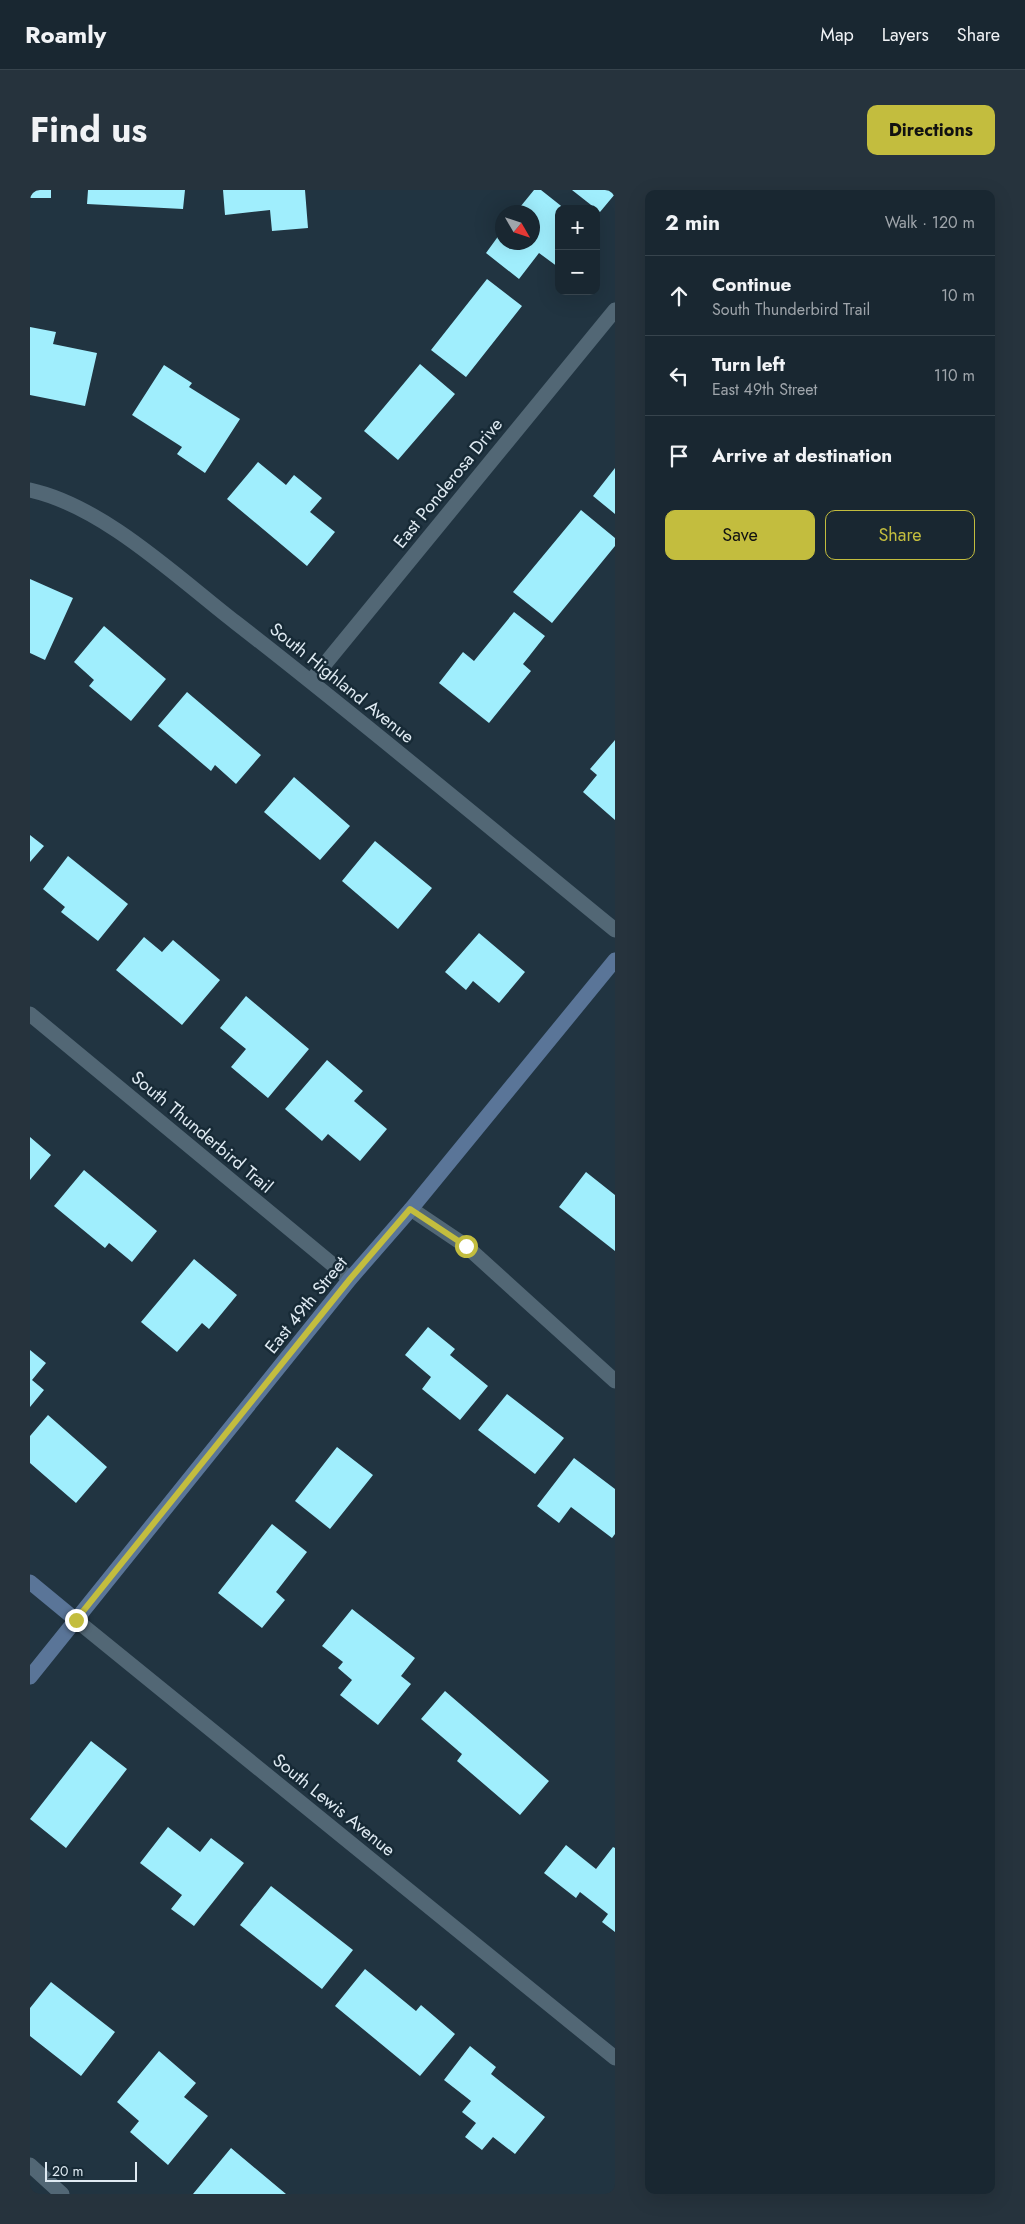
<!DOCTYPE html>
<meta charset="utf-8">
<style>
:root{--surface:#192731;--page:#26333d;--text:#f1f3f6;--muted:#9fa5ab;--line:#37444d;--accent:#c3bd3e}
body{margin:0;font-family:Jost,sans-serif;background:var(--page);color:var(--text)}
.controls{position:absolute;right:15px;top:15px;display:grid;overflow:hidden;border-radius:10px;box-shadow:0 5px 20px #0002}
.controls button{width:45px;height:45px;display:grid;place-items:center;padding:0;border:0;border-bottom:1px solid var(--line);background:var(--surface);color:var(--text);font:25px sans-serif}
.compass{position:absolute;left:465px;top:15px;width:45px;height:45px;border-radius:50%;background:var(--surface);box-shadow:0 5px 20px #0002;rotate:129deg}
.scale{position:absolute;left:15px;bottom:12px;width:92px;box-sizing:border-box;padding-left:5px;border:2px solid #dfeaf2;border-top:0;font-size:14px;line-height:18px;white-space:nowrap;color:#dfeaf2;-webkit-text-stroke:4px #172a36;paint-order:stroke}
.stop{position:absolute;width:15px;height:15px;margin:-11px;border:4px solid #c3bd3e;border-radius:50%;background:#fff}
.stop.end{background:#c3bd3e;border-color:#fff;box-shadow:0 1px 5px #0008}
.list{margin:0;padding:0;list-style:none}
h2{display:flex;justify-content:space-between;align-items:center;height:65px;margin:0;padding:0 20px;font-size:21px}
h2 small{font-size:16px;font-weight:400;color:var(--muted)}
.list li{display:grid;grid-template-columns:32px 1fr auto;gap:15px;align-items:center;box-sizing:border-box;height:80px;padding:0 20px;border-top:1px solid var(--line)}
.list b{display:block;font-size:19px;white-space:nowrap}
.list p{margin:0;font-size:16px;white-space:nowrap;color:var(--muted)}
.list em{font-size:16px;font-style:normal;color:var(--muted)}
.actions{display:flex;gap:10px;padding:15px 20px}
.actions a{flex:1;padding:11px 0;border:1px solid var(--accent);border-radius:10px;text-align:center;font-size:18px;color:var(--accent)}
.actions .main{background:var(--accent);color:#111}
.icon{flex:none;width:28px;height:28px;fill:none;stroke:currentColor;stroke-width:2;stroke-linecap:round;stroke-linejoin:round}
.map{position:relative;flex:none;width:585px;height:2004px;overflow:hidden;border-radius:10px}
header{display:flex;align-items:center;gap:30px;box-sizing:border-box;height:70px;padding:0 25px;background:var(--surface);border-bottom:1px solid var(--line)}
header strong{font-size:24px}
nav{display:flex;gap:28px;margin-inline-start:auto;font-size:18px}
.intro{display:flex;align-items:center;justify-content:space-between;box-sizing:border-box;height:120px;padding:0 30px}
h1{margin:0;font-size:35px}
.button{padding:12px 22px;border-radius:10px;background:var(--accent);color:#111;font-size:18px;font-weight:700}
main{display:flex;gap:30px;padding:0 30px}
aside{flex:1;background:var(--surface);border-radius:10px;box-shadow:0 5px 20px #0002}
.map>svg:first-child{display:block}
.building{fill:#a0eefd}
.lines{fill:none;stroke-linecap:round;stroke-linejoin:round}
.street{stroke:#526775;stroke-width:15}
.secondary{stroke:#5a7598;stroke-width:15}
.route{stroke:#c3bd3e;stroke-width:6}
.labels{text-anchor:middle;stroke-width:5;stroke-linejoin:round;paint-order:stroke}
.street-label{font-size:18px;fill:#dfeaf2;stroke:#172a36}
</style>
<header>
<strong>Roamly</strong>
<nav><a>Map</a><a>Layers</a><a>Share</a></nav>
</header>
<div class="intro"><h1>Find us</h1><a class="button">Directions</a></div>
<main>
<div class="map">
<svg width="585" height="2004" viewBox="0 0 585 2004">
<rect width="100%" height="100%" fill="#213441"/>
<path class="building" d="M0,0H21V8H0Z
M58,0H155L153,19L57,14Z
M193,0H275L278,38L242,41L240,20L195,25Z
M504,0H511L535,19H529V75L528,77L509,63L489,89L456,63L472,41V52H502V22H486Z
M542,0H585V4L570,22Z
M457,89L492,116L436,187L401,160Z
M0,137L26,142L23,154L67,163L55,216L0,205Z
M390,174L425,204L368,270L334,241Z
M134,175L162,193L159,197L210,229L175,283L147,264L152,257L102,225Z
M228,272L256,295L264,285L292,308L280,322L305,342L277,376L197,309Z
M585,278V324L563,306Z
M551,320L585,348V356L522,433L483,402Z
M0,389L43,408L15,470L0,463Z
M484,422L515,446L493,474L501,481L459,533L409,493L433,462L444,471Z
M74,436L136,489L101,531L59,496L64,490L44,472Z
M157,502L231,565L206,594L185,575L181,581L128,536Z
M585,550V630L553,602L567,585L560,579Z
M264,587L320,636L290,670L234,622Z
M0,645L14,656L0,672Z
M345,651L402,698L368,739L312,691Z
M38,666L98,714L68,751L31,722L35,717L13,699Z
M449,743L495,782L469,813L443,791L436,800L415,782Z
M114,747L132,762L143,750L190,790L152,835L86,780Z
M216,806L279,859L238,908L201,877L216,859L190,838Z
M297,870L333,901L324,911L357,939L330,971L298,944L292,951L255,919Z
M0,947L21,965L0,990Z
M54,980L127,1041L102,1072L79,1053L75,1058L24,1016Z
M556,982L585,1005V1061L529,1017Z
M164,1069L207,1105L179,1139L172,1133L147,1162L111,1132Z
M398,1137L425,1159L420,1165L458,1196L430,1230L392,1199L401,1187L375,1165Z
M0,1160L16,1173L2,1190L14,1200L0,1217Z
M477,1204L534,1248L505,1284L448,1240Z
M18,1225L77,1277L46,1313L0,1273V1246Z
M307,1257L343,1285L300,1339L265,1311Z
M544,1268L585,1299V1344L582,1348L541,1317L529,1333L507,1316Z
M242,1334L277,1362L246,1402L255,1410L232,1438L188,1403Z
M322,1419L385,1468L371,1486L381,1494L348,1535L310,1505L322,1490L308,1478L313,1472L292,1456Z
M415,1501L519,1591L490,1625L427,1571L432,1564L391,1529Z
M61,1551L97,1579L36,1658L0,1629Z
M138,1637L170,1662L181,1648L214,1673L164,1736L141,1719L152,1705L110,1673Z
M536,1655L566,1679L583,1657L585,1658V1742L572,1732L578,1724L550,1702L546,1708L514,1683Z
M241,1696L323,1760L292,1799L210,1735Z
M335,1779L386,1821L391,1815L425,1844L390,1886L305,1816Z
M21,1792L85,1842L51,1886L0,1846V1818Z
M440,1856L466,1877L461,1884L515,1927L485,1964L463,1947L452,1960L435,1947L446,1933L432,1922L441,1911L414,1890Z
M129,1861L166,1893L154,1907L178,1926L138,1975L100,1942L109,1931L87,1912Z
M201,1958L256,2004H163Z"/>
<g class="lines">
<path class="street" d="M0,300C73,316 147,387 205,432C334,532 459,637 585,740
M281,491L585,120
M0,824L320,1089
M381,1019L436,1056L585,1191
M46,1430L585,1868
M0,1975L32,2004"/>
<path class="secondary" d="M0,1392L46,1430
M0,1487L320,1089L381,1019L585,770"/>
</g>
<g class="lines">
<path class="route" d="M46,1430L320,1089L380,1019L436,1056"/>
</g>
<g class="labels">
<g class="street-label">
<text transform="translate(418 293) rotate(-51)" y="6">East Ponderosa Drive</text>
<text transform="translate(312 493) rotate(39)" y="6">South Highland Avenue</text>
<text transform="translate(172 942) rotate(40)" y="6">South Thunderbird Trail</text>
<text transform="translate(276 1115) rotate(-51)" y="6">East 49th Street</text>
<text transform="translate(304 1615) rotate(39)" y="6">South Lewis Avenue</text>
</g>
</g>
</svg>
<div class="controls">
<button>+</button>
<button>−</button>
</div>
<svg class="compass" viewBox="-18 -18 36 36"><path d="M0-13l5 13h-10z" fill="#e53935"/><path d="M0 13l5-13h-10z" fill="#9fa5ab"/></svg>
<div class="scale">20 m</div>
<div class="stop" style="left:436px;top:1056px"></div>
<div class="stop end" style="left:46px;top:1430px"></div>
</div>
<aside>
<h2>2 min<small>Walk · 120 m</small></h2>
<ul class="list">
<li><svg class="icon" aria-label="ahead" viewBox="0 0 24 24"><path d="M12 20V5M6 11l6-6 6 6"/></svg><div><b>Continue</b><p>South Thunderbird Trail</p></div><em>10 m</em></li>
<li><svg class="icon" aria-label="left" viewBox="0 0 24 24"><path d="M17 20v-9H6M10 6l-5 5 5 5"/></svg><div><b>Turn left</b><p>East 49th Street</p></div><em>110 m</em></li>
<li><svg class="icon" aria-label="arrive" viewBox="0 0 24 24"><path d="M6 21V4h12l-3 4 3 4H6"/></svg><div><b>Arrive at destination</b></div></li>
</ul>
<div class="actions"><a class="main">Save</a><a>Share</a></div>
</aside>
</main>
